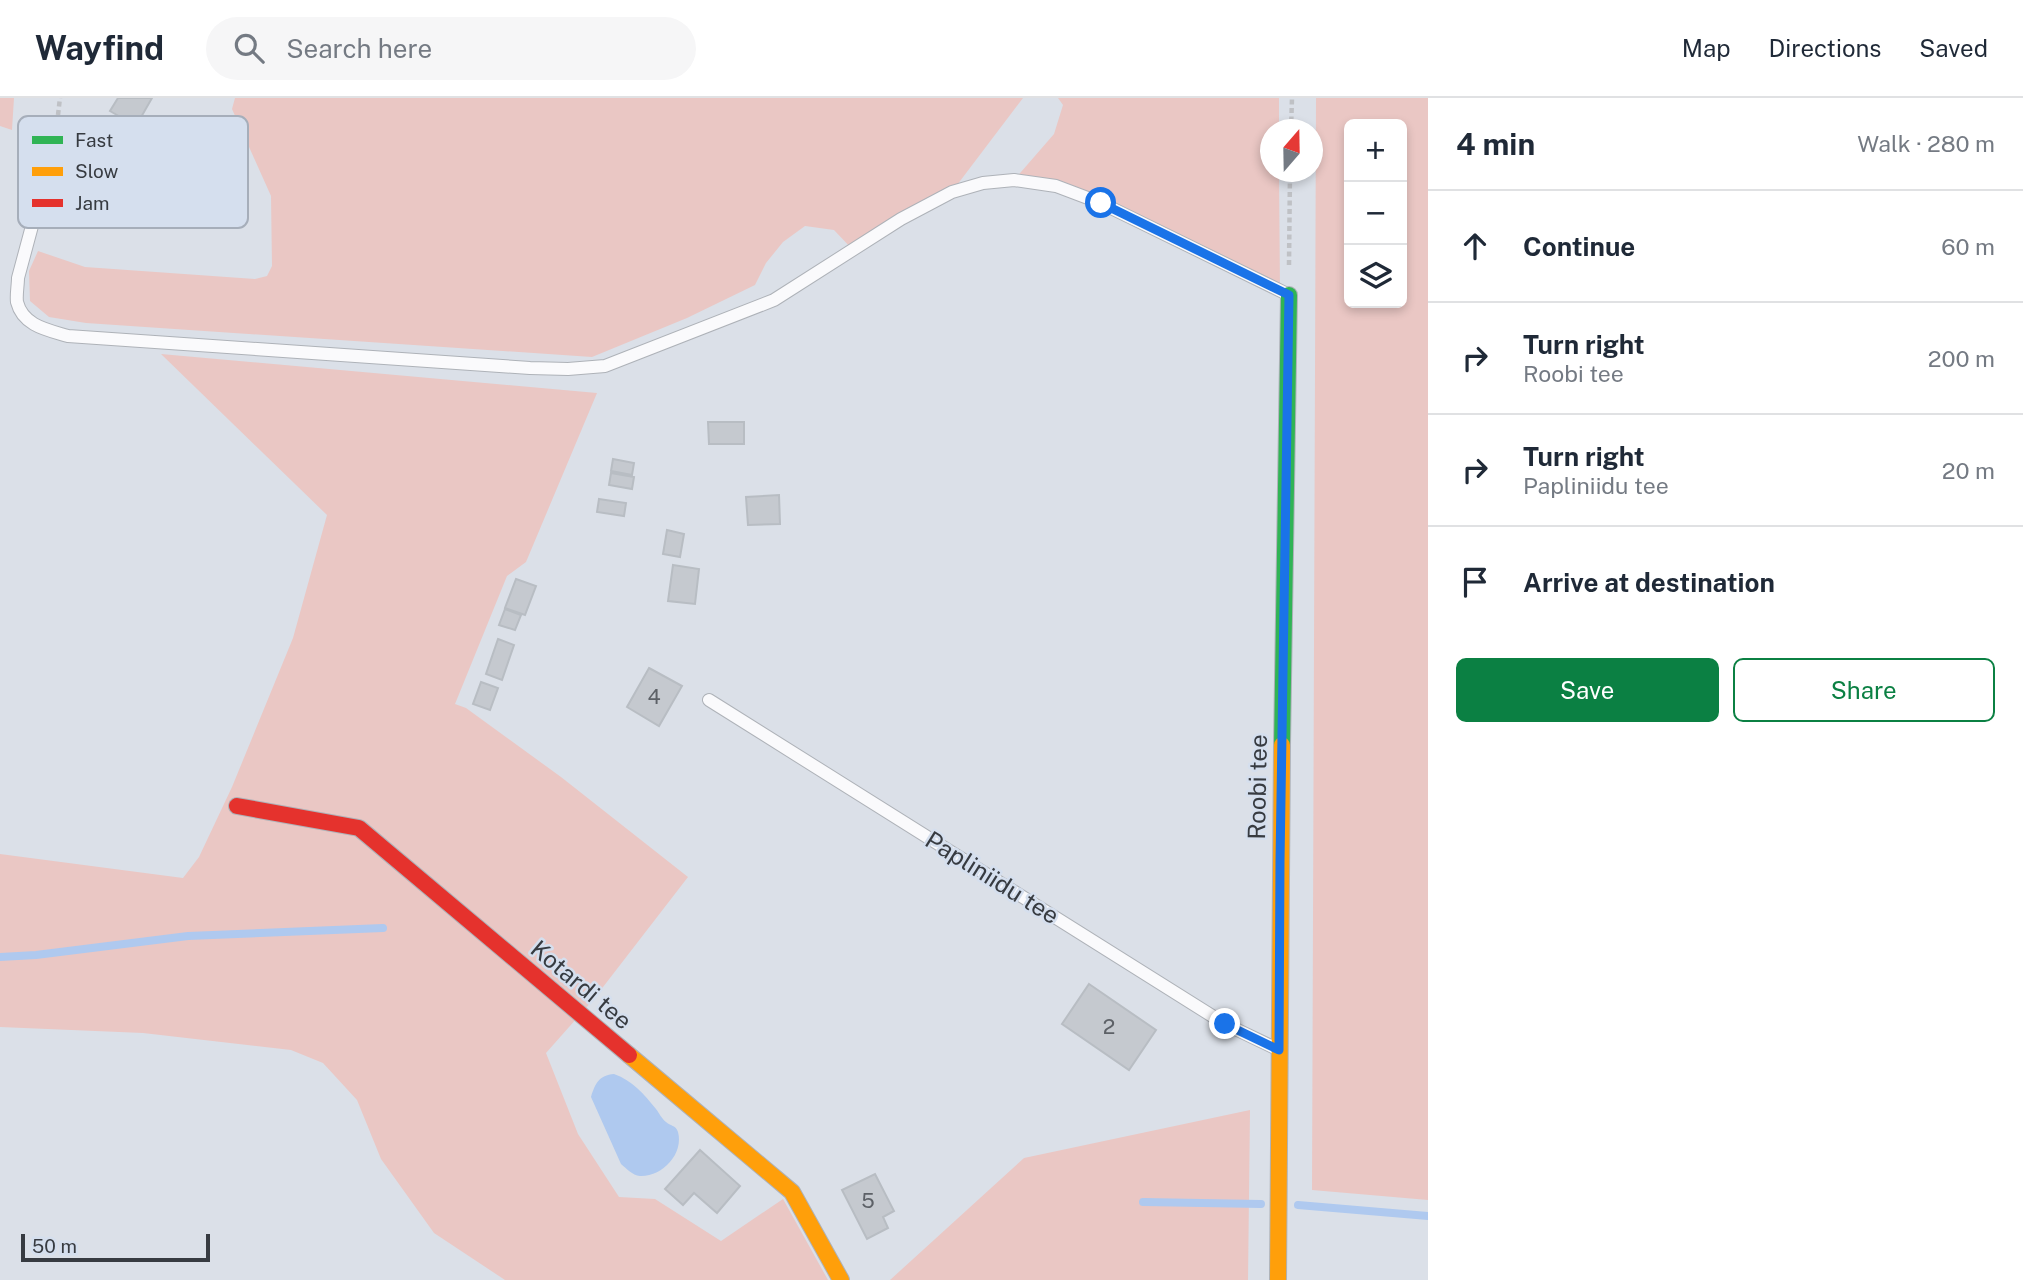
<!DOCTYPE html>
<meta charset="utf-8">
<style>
:root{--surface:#fff;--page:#f6f6f7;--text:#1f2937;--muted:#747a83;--line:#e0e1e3;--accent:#0b8043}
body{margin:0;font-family:"Public Sans",sans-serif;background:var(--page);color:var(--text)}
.controls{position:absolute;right:21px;top:21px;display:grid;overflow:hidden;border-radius:10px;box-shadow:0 4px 10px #0003}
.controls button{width:63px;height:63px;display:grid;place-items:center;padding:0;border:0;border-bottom:2px solid var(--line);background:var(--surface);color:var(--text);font:35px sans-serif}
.compass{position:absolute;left:1260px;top:21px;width:63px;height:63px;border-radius:50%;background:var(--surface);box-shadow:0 4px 10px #0003;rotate:20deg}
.scale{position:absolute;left:21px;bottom:18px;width:189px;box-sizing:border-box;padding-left:7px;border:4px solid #373b41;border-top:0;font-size:19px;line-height:24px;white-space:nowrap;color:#373b41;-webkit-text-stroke:5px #d5dfee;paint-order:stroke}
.stop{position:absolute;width:21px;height:21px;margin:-16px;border:5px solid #1a73e8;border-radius:50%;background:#fff}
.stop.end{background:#1a73e8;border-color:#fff;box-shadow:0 2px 7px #0008}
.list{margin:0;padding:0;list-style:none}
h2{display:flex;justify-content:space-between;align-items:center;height:91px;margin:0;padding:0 28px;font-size:30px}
h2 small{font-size:23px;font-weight:400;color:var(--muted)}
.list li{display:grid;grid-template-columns:46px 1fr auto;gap:21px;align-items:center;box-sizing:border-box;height:112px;padding:0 28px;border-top:2px solid var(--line)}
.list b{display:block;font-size:26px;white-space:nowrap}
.list p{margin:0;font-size:23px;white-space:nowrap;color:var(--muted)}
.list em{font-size:23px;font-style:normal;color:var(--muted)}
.actions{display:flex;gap:14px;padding:21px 28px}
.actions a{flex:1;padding:16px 0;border:2px solid var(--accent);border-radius:10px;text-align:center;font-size:24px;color:var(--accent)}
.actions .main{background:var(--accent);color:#fff}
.icon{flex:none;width:38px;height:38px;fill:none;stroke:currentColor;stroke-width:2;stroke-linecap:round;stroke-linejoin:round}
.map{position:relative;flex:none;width:1428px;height:1182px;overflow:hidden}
header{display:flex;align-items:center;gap:42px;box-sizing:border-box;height:98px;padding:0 35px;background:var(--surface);border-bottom:2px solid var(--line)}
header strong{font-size:33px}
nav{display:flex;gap:38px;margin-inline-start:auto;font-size:24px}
.search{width:490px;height:63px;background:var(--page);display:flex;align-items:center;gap:18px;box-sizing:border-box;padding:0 24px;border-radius:38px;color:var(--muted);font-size:26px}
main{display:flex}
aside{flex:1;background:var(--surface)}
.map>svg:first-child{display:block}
.green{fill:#eac7c4;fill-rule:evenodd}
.water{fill:#afc9ef}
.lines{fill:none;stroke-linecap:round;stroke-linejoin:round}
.stream{stroke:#afc9ef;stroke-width:8}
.building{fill:#c5c9cf;stroke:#b8bdc3;stroke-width:2}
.lane-casing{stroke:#aeb2b8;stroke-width:14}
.fast-casing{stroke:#aeb2b8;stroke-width:18}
.slow-casing{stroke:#aeb2b8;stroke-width:18}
.jam-casing{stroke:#aeb2b8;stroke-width:18}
.path{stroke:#bfc1c5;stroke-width:4.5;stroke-dasharray:5 3.5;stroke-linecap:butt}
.lane{stroke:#fafafc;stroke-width:12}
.fast{stroke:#30b455;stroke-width:16}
.slow{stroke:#ff9f0a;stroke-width:16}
.jam{stroke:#e5322d;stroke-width:16}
.route{stroke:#1a73e8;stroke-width:9}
.labels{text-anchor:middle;stroke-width:5;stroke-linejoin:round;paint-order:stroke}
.number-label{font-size:21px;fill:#5d6167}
.street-label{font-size:24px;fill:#373b41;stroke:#d5dfee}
.key{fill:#d5dfee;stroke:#a6aeba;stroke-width:2}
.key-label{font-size:19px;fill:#373b41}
</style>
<header>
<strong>Wayfind</strong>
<div class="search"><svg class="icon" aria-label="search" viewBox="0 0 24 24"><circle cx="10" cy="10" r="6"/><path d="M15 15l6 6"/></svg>Search here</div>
<nav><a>Map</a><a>Directions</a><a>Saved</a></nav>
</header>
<main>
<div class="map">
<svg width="1428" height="1182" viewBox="0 0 1428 1182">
<rect width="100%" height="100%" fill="#dbe0e8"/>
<path class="green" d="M0,0H14L12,32L0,28Z
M235,0H1023L951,95L853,152L834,132L805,128L783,144L766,165L755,187L687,220L592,259L86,225L49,219L30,203L29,173L38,153L85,169L255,181L267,178L272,168L271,98L232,11Z
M1058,0H1279V31L1270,32V74H1279L1280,192L1100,105L1014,82L1054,36L1063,7Z
M1316,0H1428V1102L1312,1092ZM1349,26H1402V205H1349Z
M161,256L597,295L526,464L507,478L455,606L466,610L561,679L688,779L593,902L546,955L578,1036L619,1099L655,1101L721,1143L783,1101L828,1182H505L434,1135L381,1061L357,1002L323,965L291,952L143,935L0,929V756L183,780L199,759L232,689L293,540L327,417Z
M1250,1012L1248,1182H890L1024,1060Z"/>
<path class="water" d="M614,976C633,983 643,995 656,1011C659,1015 662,1021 666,1024C670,1028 676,1027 678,1034C684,1056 662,1079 640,1078C632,1077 627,1071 621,1066L591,999C595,986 599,977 614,976Z"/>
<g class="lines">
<path class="stream" d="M0,859L36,857L188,838L383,830
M1143,1104L1261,1106
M1298,1107L1428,1118"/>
</g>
<path class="building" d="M118,0H152L136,28L110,13Z
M708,324H744V346H709Z
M613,361L634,365L632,377L611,373Z
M611,375L634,379L632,391L609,387Z
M779,397L780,426L748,427L746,399Z
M599,401L626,405L624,418L597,414Z
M667,432L684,436L680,459L663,456Z
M673,467L699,471L695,506L668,503Z
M516,481L536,488L525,517L505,510Z
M505,511L521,517L515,532L499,527Z
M498,541L514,547L502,582L486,576Z
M649,570L682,588L659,628L627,609Z
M481,584L498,590L490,612L473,606Z
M1089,886L1156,932L1129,972L1062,926Z
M700,1052L740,1088L717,1115L694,1095L683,1107L665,1091Z
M875,1076L894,1113L883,1119L888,1130L867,1141L842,1092Z"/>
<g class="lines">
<g class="lane-casing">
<path id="lane" d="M57,35L18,180C18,187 16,197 17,204C23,228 48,232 68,238L530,270L568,271L605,268L774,202L901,121L952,94L983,85L1014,82L1056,88L1101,105L1285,195
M709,602L1225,926L1275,950"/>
</g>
<g class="fast-casing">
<path id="fast" d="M1282,647L1289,197"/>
</g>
<g class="slow-casing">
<path id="slow" d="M629,957L792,1094L841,1182
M1278,1182L1282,647"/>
</g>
<g class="jam-casing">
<path id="jam" d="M237,708L359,730L629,957"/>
</g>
<path class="path" d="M58,17L60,0
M1291,32L1292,0
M1289,167L1290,74"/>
<use href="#lane" class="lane"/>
<use href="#fast" class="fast"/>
<use href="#slow" class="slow"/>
<use href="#jam" class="jam"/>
</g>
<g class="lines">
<path class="route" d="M1101,105L1289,197L1280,763L1279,952L1225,926"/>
</g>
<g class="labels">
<g class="number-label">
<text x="654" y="606">4</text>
<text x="1109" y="936">2</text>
<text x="868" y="1110">5</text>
</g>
<g class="street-label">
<text transform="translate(1258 689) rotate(-89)" y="8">Roobi tee</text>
<text transform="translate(992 780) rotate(32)" y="8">Papliniidu tee</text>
<text transform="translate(581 887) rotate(40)" y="8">Kotardi tee</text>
</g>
</g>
<rect x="18" y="18" width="230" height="112" rx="10" class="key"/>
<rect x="32" y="38" width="31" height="8" fill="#30b455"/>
<rect x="32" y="69" width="31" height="9" fill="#ff9f0a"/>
<rect x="32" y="101" width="31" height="8" fill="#e5322d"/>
<g class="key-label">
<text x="75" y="49">Fast</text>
<text x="75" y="80">Slow</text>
<text x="75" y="112">Jam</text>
</g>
</svg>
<div class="controls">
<button>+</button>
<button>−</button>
<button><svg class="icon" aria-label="layers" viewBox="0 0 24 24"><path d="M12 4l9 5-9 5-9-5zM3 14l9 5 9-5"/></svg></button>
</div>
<svg class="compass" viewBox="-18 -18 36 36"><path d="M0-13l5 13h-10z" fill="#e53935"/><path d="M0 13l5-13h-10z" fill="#747a83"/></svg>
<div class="scale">50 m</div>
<div class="stop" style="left:1101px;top:105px"></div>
<div class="stop end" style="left:1225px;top:926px"></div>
</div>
<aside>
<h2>4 min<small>Walk · 280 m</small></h2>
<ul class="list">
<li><svg class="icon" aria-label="ahead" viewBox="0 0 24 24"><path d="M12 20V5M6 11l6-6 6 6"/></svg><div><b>Continue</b></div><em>60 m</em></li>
<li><svg class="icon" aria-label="right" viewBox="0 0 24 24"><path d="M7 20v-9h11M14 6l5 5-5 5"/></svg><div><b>Turn right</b><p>Roobi tee</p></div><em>200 m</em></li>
<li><svg class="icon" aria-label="right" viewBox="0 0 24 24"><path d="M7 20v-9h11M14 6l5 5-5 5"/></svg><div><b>Turn right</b><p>Papliniidu tee</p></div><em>20 m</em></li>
<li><svg class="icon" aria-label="arrive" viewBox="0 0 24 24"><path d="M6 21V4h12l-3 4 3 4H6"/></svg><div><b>Arrive at destination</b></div></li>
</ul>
<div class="actions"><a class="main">Save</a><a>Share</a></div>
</aside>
</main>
